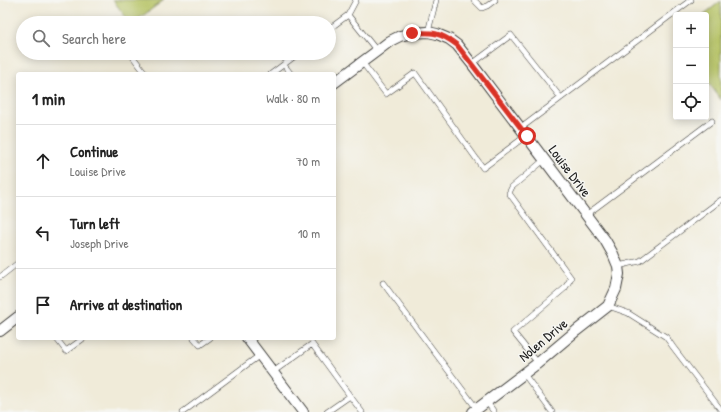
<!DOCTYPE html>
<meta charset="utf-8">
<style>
:root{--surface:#fff;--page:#f2f2f2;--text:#222;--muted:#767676;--line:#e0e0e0}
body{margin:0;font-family:"Patrick Hand",sans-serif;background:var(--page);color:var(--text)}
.controls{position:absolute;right:12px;top:12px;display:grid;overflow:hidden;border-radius:4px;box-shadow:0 2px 10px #0003}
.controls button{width:36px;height:36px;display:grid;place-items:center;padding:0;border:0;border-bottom:1px solid var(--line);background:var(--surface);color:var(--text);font:20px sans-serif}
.stop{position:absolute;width:12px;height:12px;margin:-9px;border:3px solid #d93025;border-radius:50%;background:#fff}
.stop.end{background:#d93025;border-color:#fff;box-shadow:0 1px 4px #0008}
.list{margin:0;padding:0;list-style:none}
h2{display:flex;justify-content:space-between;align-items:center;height:52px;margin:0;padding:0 16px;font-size:17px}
h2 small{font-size:13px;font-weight:400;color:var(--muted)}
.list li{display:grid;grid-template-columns:26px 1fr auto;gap:12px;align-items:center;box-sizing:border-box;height:72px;padding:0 16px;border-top:1px solid var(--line)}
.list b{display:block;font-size:15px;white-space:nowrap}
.list p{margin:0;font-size:13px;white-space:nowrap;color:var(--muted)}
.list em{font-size:13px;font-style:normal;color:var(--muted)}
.icon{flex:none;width:22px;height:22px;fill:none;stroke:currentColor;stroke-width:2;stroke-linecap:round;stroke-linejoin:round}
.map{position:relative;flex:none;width:721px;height:412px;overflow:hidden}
.search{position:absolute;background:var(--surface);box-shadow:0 2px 10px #0003;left:16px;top:16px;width:320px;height:44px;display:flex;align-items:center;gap:10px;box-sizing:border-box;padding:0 14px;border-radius:22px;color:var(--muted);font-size:15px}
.panel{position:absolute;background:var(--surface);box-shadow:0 2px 10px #0003;left:16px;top:72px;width:320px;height:268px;border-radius:4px}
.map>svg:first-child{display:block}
.green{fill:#b6c365;stroke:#697040}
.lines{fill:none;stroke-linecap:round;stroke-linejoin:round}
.lane-casing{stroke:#3c3b38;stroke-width:6}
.street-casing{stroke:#3c3b38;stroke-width:12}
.lane{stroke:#fff;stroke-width:5}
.street{stroke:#fff;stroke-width:10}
.route{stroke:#d93025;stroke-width:5}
.labels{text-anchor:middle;stroke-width:3;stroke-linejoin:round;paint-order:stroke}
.street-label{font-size:14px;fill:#1c1c1c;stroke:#f6f6f2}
</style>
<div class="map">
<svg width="721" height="412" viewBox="0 0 721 412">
<rect width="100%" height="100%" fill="#f6f6f2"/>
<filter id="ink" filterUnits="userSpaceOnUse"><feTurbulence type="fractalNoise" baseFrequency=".025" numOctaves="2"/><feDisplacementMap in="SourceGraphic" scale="8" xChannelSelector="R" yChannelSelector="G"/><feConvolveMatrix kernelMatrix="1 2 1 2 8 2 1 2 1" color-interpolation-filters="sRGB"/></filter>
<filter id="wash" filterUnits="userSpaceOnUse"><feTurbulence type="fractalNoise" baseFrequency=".012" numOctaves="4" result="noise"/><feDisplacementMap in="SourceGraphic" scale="16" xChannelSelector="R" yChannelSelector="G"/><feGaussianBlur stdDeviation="0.9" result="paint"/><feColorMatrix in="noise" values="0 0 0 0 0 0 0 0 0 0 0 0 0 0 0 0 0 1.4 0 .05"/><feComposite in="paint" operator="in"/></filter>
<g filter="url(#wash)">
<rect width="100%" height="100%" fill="#f0ebd9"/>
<path class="green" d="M113,0H164L133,23H130Z
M721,1V100L706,79V15H703Z"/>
</g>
<g filter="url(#ink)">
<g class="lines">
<g class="lane-casing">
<path id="lane" d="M474,0L482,8L487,6L495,0
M348,15L356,0
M329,29L348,15L377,51
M428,32L436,0
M130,53L146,74
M362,62L386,94L415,73L483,168L527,135
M472,64L511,35L561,98
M284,65L291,74
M271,74L299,53
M521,128L691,0
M586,215L712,121
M618,266L640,261L721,200
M0,277L18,263
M383,283L477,409
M608,306L628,313L666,337L673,347L721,410
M56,338L66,351L84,338
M194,338L200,345L210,338
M538,363L513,332L565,288L571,278L509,193L512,187L544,160
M273,372L312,344L350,396L327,412
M524,374L552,412
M350,396L362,412
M487,402L494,412
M183,412L260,355"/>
</g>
<g class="street-casing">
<path id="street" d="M334,83L377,51L390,41L400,36L412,33L428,32L437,34L449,39L457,45L472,64L605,240L613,254L618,266L619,274L616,289L608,306L576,331L538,363L473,412
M0,331L18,317
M247,338L303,412"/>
</g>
<use href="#lane" class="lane"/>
<use href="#street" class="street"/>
</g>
</g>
<g class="lines" filter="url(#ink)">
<path class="route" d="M412,33C432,32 440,32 457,45L527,136"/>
</g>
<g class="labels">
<g class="street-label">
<text transform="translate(570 171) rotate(53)" y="5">Louise Drive</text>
<text transform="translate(543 340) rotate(-40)" y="5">Nolen Drive</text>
</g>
</g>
</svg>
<div class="controls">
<button>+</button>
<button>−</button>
<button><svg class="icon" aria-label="locate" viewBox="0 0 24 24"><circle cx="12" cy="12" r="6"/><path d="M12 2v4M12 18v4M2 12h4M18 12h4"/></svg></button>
</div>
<div class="stop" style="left:527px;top:136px"></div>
<div class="stop end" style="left:412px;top:33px"></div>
<div class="search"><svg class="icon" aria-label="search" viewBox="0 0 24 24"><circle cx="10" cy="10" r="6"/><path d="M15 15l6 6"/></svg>Search here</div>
<section class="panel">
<h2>1 min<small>Walk · 80 m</small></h2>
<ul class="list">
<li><svg class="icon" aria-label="ahead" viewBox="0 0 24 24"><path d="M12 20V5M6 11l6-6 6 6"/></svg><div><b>Continue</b><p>Louise Drive</p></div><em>70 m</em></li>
<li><svg class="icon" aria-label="left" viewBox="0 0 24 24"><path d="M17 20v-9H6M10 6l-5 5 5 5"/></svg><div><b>Turn left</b><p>Joseph Drive</p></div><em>10 m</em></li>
<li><svg class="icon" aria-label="arrive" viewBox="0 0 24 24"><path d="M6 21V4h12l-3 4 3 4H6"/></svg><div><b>Arrive at destination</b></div></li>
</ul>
</section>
</div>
